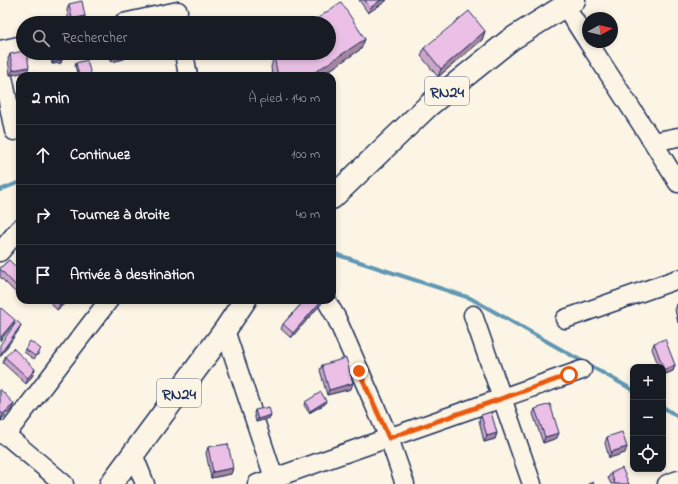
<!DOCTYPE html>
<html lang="fr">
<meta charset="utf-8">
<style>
:root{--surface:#171b24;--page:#242831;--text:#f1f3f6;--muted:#9ea1a6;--line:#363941}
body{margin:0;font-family:"Indie Flower",sans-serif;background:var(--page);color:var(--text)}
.controls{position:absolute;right:12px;bottom:12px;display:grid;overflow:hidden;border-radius:8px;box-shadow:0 2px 6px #0003}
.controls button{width:36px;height:36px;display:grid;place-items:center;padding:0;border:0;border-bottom:1px solid var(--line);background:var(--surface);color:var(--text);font:20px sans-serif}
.compass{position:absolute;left:582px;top:12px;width:36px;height:36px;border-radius:50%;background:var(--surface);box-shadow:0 2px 6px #0003;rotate:82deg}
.stop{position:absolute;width:12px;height:12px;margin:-9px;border:3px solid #ea580c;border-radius:50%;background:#fff}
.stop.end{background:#ea580c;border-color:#fff;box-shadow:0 1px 4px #0008}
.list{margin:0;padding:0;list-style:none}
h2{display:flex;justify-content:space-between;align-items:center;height:52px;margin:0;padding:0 16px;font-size:17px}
h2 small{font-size:13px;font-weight:400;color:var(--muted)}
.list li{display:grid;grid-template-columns:26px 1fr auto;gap:12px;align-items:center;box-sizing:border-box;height:60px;padding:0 16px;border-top:1px solid var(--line)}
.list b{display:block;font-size:15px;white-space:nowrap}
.list em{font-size:13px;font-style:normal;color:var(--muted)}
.icon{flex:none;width:22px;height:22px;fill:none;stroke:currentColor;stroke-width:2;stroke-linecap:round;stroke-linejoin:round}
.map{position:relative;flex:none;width:678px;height:484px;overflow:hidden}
.search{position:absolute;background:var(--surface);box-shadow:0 2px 6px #0003;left:16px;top:16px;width:320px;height:44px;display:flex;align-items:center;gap:10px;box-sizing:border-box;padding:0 14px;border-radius:22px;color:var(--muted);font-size:15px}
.panel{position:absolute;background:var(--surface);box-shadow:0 2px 6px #0003;left:16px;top:72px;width:320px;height:232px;border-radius:12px}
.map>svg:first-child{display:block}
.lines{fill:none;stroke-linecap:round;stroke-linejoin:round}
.stream{stroke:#6097b4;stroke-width:4}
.minor-casing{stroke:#1b2f5e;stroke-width:21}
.major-casing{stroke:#1b2f5e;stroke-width:25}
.minor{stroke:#fcf5e5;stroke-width:18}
.major{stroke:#fcf5e5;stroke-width:22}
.wall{fill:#cba5c6;stroke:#1b2f5e}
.shaded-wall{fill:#a586a1;stroke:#1b2f5e}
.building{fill:#ecc0e6;stroke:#1b2f5e}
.route{stroke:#ea580c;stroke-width:5}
.labels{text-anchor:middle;stroke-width:4;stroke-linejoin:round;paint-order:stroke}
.shield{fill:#fcf5e5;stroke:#5e6a86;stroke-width:1}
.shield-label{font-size:16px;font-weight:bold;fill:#1b2f5e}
</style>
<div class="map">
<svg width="678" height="484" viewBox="0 0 678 484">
<rect width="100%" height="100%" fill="#fcf5e5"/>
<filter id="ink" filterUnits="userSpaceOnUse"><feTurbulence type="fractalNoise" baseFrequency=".025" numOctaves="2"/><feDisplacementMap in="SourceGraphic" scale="8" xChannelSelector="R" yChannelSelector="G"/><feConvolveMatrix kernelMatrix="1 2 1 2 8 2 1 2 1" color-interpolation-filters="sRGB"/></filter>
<g filter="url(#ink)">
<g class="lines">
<path class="stream" d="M0,190L20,182
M332,253L470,298L633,390
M663,407L678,417"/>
<g class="minor-casing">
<path id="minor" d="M565,6L588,42
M123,23L178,11
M588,42L653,142L678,183
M0,50L23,45
M184,53L188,76
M0,62L14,131
M653,142L678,137
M0,252L20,228
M326,300L336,317L389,438L405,484
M473,315L532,484
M565,319L678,279
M225,330L276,484
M0,430L64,484
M5,436L109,300
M133,454L145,484
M257,484L582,370
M667,484L678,480"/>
</g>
<g class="major-casing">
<path id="major" d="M332,198L428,106L510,40L574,0
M111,484L225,330L245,300"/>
</g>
<use href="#minor" class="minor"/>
<use href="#major" class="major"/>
</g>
<path class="wall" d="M359,0H387L386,1L368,13Z
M69,4L85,16L83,22L78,23H69L67,10Z
M485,31L482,40L438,77L421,56L424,48Z
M365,39L361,49L321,76H272L271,67L274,56Z
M50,53H60L62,60L61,63L52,64Z
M109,53H126L124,59L111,62Z
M10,54L27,72L10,75L8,59Z
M76,63L91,76H78L75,66Z
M9,260L20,291L17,294L0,277V268Z
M48,300H69L57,310Z
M305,300H324L322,303L291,338L281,329L283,324Z
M677,304H678V323L675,310Z
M654,343L675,365L673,371L663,375V367H659L652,349Z
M25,349L40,352L34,359L24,352Z
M5,357L33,375L26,384L3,363Z
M322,365L351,389L327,395L320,370Z
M0,389L12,409L1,420L0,419Z
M305,402L325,404L309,413L304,405Z
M535,409L557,438L543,443L533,414Z
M255,410L271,415L270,418L256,422L254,413Z
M481,415L497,433L495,439L484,442L479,420Z
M607,437L625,453L609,458L605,443Z
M208,447L233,468L231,474L211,478L206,453Z
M611,473L629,484H611L608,478Z"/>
<path class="shaded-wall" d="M381,0H387L386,1L368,13L370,8Z
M85,16L83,22L78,23H70L72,19Z
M485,31L482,40L438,77L441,69Z
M365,39L361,49L321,76H299Z
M126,53L124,59L111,62L113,56Z
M62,60L61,63L52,64L53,62Z
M29,67L27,72L10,75L13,70Z
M20,288V291L17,294L19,289Z
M65,300H69L57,310L60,305Z
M322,300H324L322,303L291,338L293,333Z
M15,320L13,325L0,341L1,337Z
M21,325L19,330L0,357L1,353Z
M675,365L673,371L663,375L664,370Z
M35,369L33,375L26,384L28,378Z
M353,383L351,389L327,395L329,390Z
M326,401L325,404L309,413L310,411Z
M14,404L12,409L1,420L3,414Z
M271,415L270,418L256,422L258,419Z
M497,433L495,439L484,442L487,436Z
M559,433L557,438L543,443L545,437Z
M627,447L625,453L609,458L611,452Z
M233,468L231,474L211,478L213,472Z"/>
<path class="building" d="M365,0H381L370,8Z
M82,1L85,16L72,19L69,4Z
M341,2L365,39L315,72L299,76H278L274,56L287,53H329V23H311Z
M469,11L485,31L441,69L424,48Z
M23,51V53H27L29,67L13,70L10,54Z
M51,53H60L62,60L53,62Z
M112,53H126L113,56Z
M87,60L91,75L79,76L76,63Z
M61,75V76H52Z
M9,260L20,271V288L19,289L0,269V268Z
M55,300H65L60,305Z
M305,300H322L293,333L283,324Z
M1,308L15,320L1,337L0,336V309Z
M17,321L21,325L1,353L0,352V345Z
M665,339L675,365L664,370L654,343Z
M30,341L41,349L35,356L25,349Z
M13,348L35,369L28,378L5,357Z
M346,358L353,383L329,390L322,365Z
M0,389L14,404L3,414L0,411Z
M321,392L326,401L310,411L305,402Z
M550,404L559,433L545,437L535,409Z
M269,407L271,415L258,419L255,410Z
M491,412L497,433L487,436L481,415Z
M622,432L627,447L611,452L607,437Z
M228,444L233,468L213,472L208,447Z
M622,468L629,484H615L611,473Z
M593,482L594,484H588Z"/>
</g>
<g class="lines" filter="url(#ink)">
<path class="route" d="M359,371L389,438L569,375"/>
</g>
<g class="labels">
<g class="shield">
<rect x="425" y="77" width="44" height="28" rx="3"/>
<rect x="157" y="379" width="44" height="28" rx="3"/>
</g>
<g class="shield-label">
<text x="447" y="97">RN24</text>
<text x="179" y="399">RN24</text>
</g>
</g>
</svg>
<div class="controls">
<button>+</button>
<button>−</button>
<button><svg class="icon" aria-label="locate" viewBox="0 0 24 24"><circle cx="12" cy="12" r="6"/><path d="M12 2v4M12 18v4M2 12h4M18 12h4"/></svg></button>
</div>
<svg class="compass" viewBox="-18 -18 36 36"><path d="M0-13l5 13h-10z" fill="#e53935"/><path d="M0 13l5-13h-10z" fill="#9ea1a6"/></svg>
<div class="stop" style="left:569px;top:375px"></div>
<div class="stop end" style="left:359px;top:371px"></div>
<div class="search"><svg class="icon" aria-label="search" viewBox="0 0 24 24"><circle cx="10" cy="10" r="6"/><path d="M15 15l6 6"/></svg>Rechercher</div>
<section class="panel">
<h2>2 min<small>À pied · 140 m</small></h2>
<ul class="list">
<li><svg class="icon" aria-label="ahead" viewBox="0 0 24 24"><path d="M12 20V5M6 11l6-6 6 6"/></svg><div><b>Continuez</b></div><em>100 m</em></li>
<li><svg class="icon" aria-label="right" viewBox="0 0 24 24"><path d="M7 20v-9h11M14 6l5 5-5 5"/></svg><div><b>Tournez à droite</b></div><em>40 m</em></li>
<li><svg class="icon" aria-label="arrive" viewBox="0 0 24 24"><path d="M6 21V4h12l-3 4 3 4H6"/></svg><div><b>Arrivée à destination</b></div></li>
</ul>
</section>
</div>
